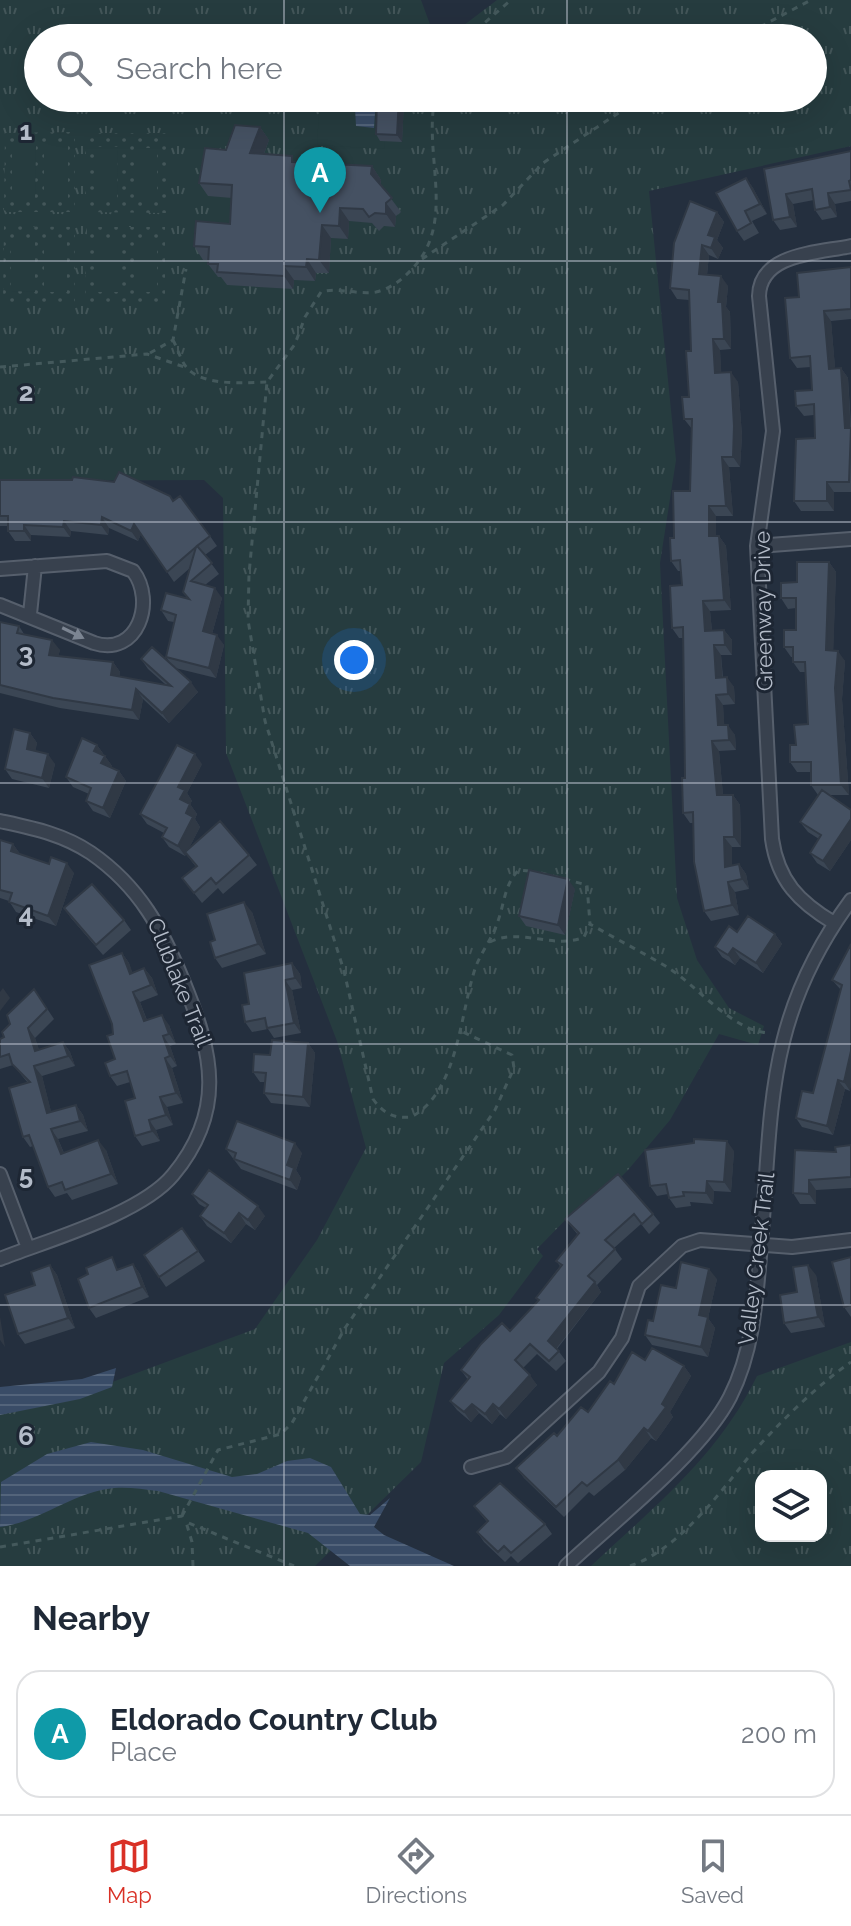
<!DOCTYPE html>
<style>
:root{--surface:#fff;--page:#f2f2f3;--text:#1f2937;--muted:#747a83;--line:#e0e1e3;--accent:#d93025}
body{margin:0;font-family:Raleway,sans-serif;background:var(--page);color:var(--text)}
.controls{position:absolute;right:24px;bottom:24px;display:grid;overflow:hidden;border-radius:16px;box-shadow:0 8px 32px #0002}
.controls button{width:72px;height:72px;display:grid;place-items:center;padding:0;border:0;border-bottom:2px solid var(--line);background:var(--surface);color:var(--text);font:40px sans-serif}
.you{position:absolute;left:354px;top:660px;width:28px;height:28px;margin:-20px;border:6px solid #fff;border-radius:50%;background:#1a73e8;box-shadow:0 0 0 12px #1a73e833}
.badge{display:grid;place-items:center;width:52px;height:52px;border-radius:50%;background:var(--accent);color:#fff;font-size:26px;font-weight:700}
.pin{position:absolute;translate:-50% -66px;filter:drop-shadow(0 2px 4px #0008)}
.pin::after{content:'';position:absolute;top:42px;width:28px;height:24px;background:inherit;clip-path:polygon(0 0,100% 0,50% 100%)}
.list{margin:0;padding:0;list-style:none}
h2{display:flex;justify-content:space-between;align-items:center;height:104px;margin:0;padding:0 32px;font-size:34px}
h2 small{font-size:26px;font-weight:400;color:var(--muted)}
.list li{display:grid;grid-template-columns:52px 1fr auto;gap:24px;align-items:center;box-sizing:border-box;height:128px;margin:0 16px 16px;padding:0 16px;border:2px solid var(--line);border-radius:24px}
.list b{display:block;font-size:30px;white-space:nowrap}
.list p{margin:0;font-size:26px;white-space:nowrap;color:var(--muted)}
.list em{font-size:26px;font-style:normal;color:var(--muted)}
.icon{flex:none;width:44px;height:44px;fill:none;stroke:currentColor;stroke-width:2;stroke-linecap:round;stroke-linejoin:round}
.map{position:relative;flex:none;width:851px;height:1566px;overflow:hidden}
.search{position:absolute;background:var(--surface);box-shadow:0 8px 32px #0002;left:24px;right:24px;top:24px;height:88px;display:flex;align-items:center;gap:20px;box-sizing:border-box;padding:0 28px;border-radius:44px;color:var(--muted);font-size:30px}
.sheet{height:248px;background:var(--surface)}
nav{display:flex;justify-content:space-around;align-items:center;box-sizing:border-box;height:112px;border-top:2px solid var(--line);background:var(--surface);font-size:22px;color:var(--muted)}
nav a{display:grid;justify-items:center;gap:4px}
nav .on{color:var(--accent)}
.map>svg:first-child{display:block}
.grass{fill:url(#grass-tufts);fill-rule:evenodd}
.park{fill:url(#park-dots)}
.garden{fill:#263c3f}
.water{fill:url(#water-rules)}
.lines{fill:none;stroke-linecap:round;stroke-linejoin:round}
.street-casing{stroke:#565f6c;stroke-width:16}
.path{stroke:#44595c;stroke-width:3;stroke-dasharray:6 6;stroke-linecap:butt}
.street{stroke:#38414e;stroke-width:12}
.wall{fill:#3b4654}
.shaded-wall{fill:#303945}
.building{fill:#455162;stroke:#303945;stroke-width:2}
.oneway{fill:#7c8592}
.grid{fill:none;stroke:#b4bcc9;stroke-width:2;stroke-opacity:0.55}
.labels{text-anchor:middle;stroke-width:6;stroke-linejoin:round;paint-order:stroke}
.street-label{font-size:22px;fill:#b4bcc9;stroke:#1d2633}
.grid-label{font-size:26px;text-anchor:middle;font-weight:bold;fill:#b4bcc9;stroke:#1d2633;stroke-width:6;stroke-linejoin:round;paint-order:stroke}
</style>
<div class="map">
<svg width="851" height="1566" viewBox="0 0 851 1566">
<defs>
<pattern id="grass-tufts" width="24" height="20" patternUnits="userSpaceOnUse" patternTransform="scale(2)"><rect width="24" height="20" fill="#263c3f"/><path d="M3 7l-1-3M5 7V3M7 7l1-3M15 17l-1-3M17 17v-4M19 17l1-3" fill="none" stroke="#435659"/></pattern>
<pattern id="park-dots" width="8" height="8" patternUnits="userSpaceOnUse" patternTransform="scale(2)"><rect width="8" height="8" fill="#263c3f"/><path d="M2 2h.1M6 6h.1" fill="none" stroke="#435659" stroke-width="1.8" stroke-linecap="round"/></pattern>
<pattern id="water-rules" width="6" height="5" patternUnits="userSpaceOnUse" patternTransform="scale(2)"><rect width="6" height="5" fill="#394c67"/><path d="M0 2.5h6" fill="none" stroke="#53647b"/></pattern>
</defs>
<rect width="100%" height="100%" fill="#242f3e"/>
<path class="grass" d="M0,0H421L435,38H38V98H813V38H447L497,0H851V146L649,191L676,460L660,563L677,898L697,960L729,1008L764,1026L758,1045L719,1034L670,1120L628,1170L596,1202L576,1209L537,1249L543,1256L499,1315L444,1363L421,1462L315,1566H0V1394L107,1384L255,1329L317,1240L366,1148L337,1041L226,753L223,498L204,480L0,481Z
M851,1342V1566H591C654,1507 719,1455 757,1376ZM761,1476H821V1536H761Z"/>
<path class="park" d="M75,132V212H4L5,133Z
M86,133H166V213L86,212Z
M4,226L75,227V306H3Z
M87,227H165V306H85Z"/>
<path class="garden" d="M320,98H387L384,149L317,145Z
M12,146H36L35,198H12Z
M44,146H68V198H44Z
M94,147H118L117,198H94Z
M134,148H157V199H134Z
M11,240H35V292L11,291Z
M44,240H67V292H44Z
M94,241H118V292H94Z
M134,241H157V292H134Z"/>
<path class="water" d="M376,98L374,128L356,126L355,108L349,101L327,99Z
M116,1368L112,1387L80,1399L0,1415V1387L82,1379Z
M91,1442L143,1450L232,1477L257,1474L287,1461L310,1458L331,1467L360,1514L370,1515L390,1498L374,1527L384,1535L454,1566H350L308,1533L158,1491C141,1489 123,1486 107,1489C69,1495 39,1522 0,1527L1,1482L47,1454Z"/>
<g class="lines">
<g class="street-casing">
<path id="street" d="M757,546L851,539
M0,569L107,561L133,571C156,601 138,657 94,643L0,605
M30,614L35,566
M0,821C32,828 63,834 91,853C140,887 162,929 184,983C213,1054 226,1111 173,1175C141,1214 48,1240 0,1259
M834,923C799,902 778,881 772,839L757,546L773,431L759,296C760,253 818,253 851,246
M0,1174L28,1248
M471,1467L506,1457L599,1372L622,1338L639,1286L682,1246L700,1240L792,1247L851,1240
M566,1566C613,1522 702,1452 730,1397C752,1354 756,1304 760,1256C773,1115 762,1021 851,900"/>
</g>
<path class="path" d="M467,38L511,0
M739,38L811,0
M435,98C423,156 457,222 412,269C403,279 390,289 376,292C357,295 339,287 321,292L305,317L295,344L267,382L249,574L248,620L265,721L344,971L373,1099C383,1113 394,1119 411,1117C459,1092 460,1011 476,966C482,951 493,937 498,921C504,905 505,882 519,870L529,871
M422,259L503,205L543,163L641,98
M173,340C178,349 181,362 188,369C204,386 246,383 267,382
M150,353L173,340L186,269
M0,367L147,354L187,368
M541,873L587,885L590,924C616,939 642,952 667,967C697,985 733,1033 771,1033
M490,942C519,927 555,950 584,937L590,924
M182,1516L218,1450L281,1434L292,1423L345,1328L495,1110L514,1068L512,1055L463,1032
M0,1547L182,1516L186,1522
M193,1566L192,1542L186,1522L294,1566
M630,1566C677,1550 717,1497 747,1459C775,1427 816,1386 851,1362"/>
<use href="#street" class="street"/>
</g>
<path class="wall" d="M377,98H401L404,102L402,142L380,141L376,134Z
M260,127L269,140L264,154L296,162L372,166L381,180V185L401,212L396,216L395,227L384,226L379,231L372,223L349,221L348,239L331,238L329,273H316L315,281L294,280L293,289L227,285L221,277H218L208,264L209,260H203L194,246L230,224L232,198L208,196L199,183L226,150Z
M851,151V201L835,204L837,217L822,220L815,210L814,200L793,204L797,227L780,230L773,220L764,169Z
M746,178L753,188L767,214L752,221L759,233L744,241L737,231Z
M717,212L724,222L717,240L723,248L718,259L709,255L707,275L728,286L726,307L730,312L731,349L720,350L721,373L738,382L742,436L740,467H729L733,516H716V536H719L726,546L731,610L710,611L712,631L724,630L732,640V655H721L723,677L734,687L735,704L723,705L724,725L735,735L736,750L719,751L723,795H733L740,805L741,847H732V866L739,864L746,874L749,889L735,892L739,915L711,921L704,911L693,823H690L683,813L685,778L683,638H679L672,628L682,585L681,571H678L671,561L674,538L690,491L692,429L684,419L689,397L691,351L689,300L677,299L670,288Z
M851,267V319L831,321L835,368H841L848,378L851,425V492H834V511H801L794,501L815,438L814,415L804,416L796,406L812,390L811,367L797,368L790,358L799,297Z
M0,480L173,501L210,536L217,546L205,555L219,574L205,585L222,598L212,634L224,645L216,678L175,668L198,692L169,723L143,699L139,720L60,708L0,693V622L19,626L24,634L60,650L58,656L113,662L120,672L119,677L166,685L148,669L141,659L170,663L166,657L174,622L168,621L161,610L188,599L183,592L190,568L174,582L141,534L138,541L109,528L108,535L71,531L70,537L31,535V541H15L8,531V526H0Z
M829,562L836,572L833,651L845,661L842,699L849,795H829L851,810V840L830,871L817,863L810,853L819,839L808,832L800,822L818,795L811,785V772H797L790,762L796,745L808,724L806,672H800L793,662V657H791L784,647L796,630V608L788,609L781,598L797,582Z
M30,733L37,743L35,751L55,764L49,788L12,779L5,769Z
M97,745L112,766L111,767L119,771L126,781L110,818L93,811L86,801L89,794L73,787L66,777Z
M202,764L187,793L192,801L190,804L197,814L195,819L200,827L189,848L249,855L257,865L223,894L218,888L202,903L182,878L196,867L186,854L185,856L169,847L162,837L164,833L147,824L140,814Z
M0,840L13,844L20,854L74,873L56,926L16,912L9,901L0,898Z
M575,889L565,935L526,926L519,916Z
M64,908L124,920L131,930L103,955L71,918Z
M252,912L266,954L222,968L215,958V940Z
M737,932L775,934L782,944L763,973L740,958L735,965L722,957L715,947Z
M851,944L850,1091L845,1089L833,1135L802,1127L796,1118L813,1093L841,990L832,980Z
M122,953L129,963L132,973L144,968L152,978L158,995L140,1002L147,1020L169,1025L176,1044L170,1046L177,1066L172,1068L183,1103L167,1107L173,1125L156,1130L160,1141L142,1146L135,1136V1098L130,1082L117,1086L110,1076L115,1059L113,1034Z
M292,963L300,974L302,988L292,990L301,1033L274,1038L268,1029L252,1032L245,1022L249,1004Z
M34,989L54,1019L35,1038L39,1050L63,1042L70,1052L75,1066L42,1076L51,1112L76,1105L83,1115L88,1131L58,1139L64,1153L106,1150L118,1184L72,1200L67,1193L55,1197L48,1187L33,1146L30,1147L23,1137L28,1083L13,1065L0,1069V1039L4,1037L10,1024Z
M308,1043L315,1053L310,1107L271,1103L264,1093L265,1082H260L253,1072L270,1055Z
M851,1145V1188L816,1190V1204H800L793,1193Z
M226,1149L302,1153L296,1170L301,1178L297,1190L241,1169Z
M734,1151L731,1192L714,1191L713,1204L690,1202L691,1206L676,1208L669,1198L668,1194L657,1196L650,1186Z
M192,1194L265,1216L255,1230L246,1224L231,1243L207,1226L200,1216L206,1208L199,1204Z
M653,1214L660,1223L649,1234L641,1224L614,1248L622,1259L597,1285L601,1292L557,1349L566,1361L556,1371L537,1354L523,1368L537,1385L506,1419L500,1414L492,1424L479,1413L471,1422L457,1410L450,1401L468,1380L461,1370L510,1331L538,1301L536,1298L560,1266L556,1261L578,1235L565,1219Z
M182,1228L205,1261L166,1287L144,1255Z
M851,1257V1317L844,1307Z
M133,1264L140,1274L149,1297L96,1318L89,1308L120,1269Z
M50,1265L57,1275L75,1328L25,1344L18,1334L35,1285Z
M816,1275L825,1327L791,1333L784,1323L797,1292Z
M717,1279L708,1318L715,1328L708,1357L652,1345L645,1335L676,1288Z
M645,1360L684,1366L691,1376L670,1412L673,1417L656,1441L651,1438L625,1470L594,1496L589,1492L564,1517L524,1478L516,1468L588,1412L614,1384Z
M474,1506L545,1524L552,1534L518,1563L511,1556L505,1562L484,1542L477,1532L487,1522Z"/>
<path class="shaded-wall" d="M399,98H401L404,102L402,142L397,135Z
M260,127L269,140L259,166L250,153Z
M372,166L381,180L380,188L371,174Z
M746,178L753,188L767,214L760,204Z
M828,193L835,204L837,217L830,207Z
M786,194L793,204L797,227L790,217Z
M386,203L396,216L395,227L386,214Z
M340,208L349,221L348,239L339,226Z
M717,212L724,222L717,240L723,248L718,259L711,248L708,235Z
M322,225L331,238L329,273L319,260Z
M702,245L709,255L706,284L699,274Z
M307,259L316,273L315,281L306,267Z
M284,266L294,280L293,289L284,276Z
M721,276L728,286L726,307L730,312L731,349L724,339L718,302Z
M824,311L831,321L836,379L829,369Z
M713,339L720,350L722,383L715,373Z
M841,368L848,378L851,437L845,428Z
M731,372L738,382L742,436L740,467L733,457Z
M722,457L729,467L733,516L726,506Z
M827,482L834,492V511L827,501Z
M709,506L716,516V546L709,536Z
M102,517L109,528L108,535L101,525Z
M64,521L71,531L70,537L63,527Z
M134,524L141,534L138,541L131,531Z
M24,525L31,535V541L24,531Z
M719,536L726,546L731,610L724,600Z
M829,562L836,572L833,661L826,650Z
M215,588L222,598L210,641L203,631Z
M703,601L710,611L713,641L705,631Z
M724,630L732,640V655L725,645Z
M217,635L224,645L216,678L209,668Z
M52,640L60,650L56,665L49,655Z
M714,645L721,655L723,688L716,678Z
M838,651L845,661L842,699L849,795L841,785L835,688Z
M113,662L120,672L118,685L111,675Z
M727,677L734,687L735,704L728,694Z
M191,682L198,692L169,723L162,713Z
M136,689L143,699L139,720L132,710Z
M716,695L723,705L725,735L718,725Z
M728,725L735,735L736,750L729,740Z
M30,733L37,743L34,759L27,749Z
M712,741L719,751L724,806L717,795Z
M97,745L104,755L94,751Z
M48,754L55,764L49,788L42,778Z
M195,754L202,764L187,793L192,801L187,809L180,799L178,787Z
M105,756L112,766L109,773L101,763Z
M119,771L126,781L110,818L103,808Z
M733,795L740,805L741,847L734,837Z
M190,804L197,814L195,819L200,827L185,856L178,846L186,813Z
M851,819V840L830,871L823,861Z
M724,837L732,847V878L725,867Z
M13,844L20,854L18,861L11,851Z
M67,863L74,873L56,926L48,916Z
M739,864L746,874L749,889L742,879Z
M568,879L575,889L565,935L558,925Z
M728,882L735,892L739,915L732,905Z
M244,902L252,912L266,954L258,944Z
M775,934L782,944L763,973L756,963Z
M733,948L740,958L735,965L728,955Z
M122,953L129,963L137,984L130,974Z
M292,963L300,974L302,988L295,978Z
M144,968L152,978L158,995L151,985Z
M285,980L292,990L301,1033L294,1023Z
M3,988L10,998L0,1011V992Z
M133,992L140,1002L151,1032L144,1021Z
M162,1015L169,1025L176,1044L169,1034Z
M28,1028L35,1038L43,1061L35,1051Z
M163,1036L170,1046L177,1066L170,1056Z
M63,1042L70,1052L75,1066L68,1056Z
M308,1043L315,1053L310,1107L303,1097Z
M851,1051V1087L850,1091L844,1082Z
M165,1058L172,1068L183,1103L176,1093Z
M34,1066L42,1076L54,1123L47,1113Z
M838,1080L845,1089L833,1135L827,1126Z
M160,1097L167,1107L173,1125L166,1115Z
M76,1105L83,1115L88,1131L80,1121Z
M149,1120L156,1130L160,1141L152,1131Z
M51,1129L58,1139L68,1164L61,1154Z
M98,1140L106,1150L118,1184L111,1174Z
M727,1141L734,1151L731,1192L724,1182Z
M295,1143L302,1153L296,1170L301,1178L297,1190L290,1180L287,1165Z
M809,1180L816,1190V1204L809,1194Z
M707,1181L714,1191L713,1204L706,1193Z
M258,1206L265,1216L255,1230L248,1220Z
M239,1213L246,1224L231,1243L224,1233Z
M133,1264L140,1274L149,1297L142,1287Z
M50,1265L57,1275L75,1328L68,1318Z
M808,1265L816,1275L825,1327L818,1317Z
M709,1269L717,1279L708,1318L715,1328L708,1357L701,1347L699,1315Z
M595,1282L601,1292L555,1350L548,1341Z
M0,1317L5,1347L0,1340Z
M684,1366L691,1376L670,1412L673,1417L656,1441L648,1431L662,1404Z
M530,1375L537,1385L506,1419L499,1409Z
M472,1404L479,1413L471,1422L464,1412Z
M493,1404L500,1414L492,1424L485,1414Z
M644,1428L651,1438L625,1470L618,1460Z"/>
<path class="building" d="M377,98H399L397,135L376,134Z
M235,125L260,127L250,153L292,156V162L372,166L371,174L392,198L386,203V214L375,213L369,217L363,209L340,208L339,226L322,225L319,260L307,259L306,267L284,266V276L217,272L218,264H208L209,247L194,246L196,221L230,224L232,185L199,183L205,148L226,150Z
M851,151V180L849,181L851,190L828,193L830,207L815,210L812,189L786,194L790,217L773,220L764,169Z
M746,178L760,204L745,211L751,223L737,231L716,193Z
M690,201L717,212L708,235L715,237L711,248L702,245L699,274L721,276L718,302H722L724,339H713L715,373L731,372L734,426L733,457H722L726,506H709V536H719L724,600L703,601L705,631L724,630L725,645H714L716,678L727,677L728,694L716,695L718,725H728L729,740L712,741L717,795H733L734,837H724L725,867L739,864L742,879L728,882L732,905L704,911L694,862L693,812L683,813L682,778H685L683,627L672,628L670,586L682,585L680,560L671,561L670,538H674L673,491H690L692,419H684L682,397H689L686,351H691L689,290L670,288L674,243Z
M851,267V309L824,311L829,369L841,368L845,428H851L849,482H827V501H794L796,439L815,438L814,404L796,406L795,391L812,390L810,356L790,358L785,298L799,297L797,273Z
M119,472L170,496L173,501L180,496L210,536L197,546L212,563L191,581L215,588L203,631L217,635L209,668L166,657L176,615L161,610L166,593L189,599L183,592L196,547L167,572L134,524L131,531L102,517L101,525L64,521L63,527L24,525V531H8V516H0V480H72L73,477L114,482Z
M797,562H829L826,650L838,651L835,688L841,785H811V762H790V745H796L794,725L808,724L805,662H793V647H784V630H796V598H781V583L797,582Z
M0,622L19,626L17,633L52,640L49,655L113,662L111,675L171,686L141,659L152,647L191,682L162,713L136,689L132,710L53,698L0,685Z
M14,729L30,733L27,749L48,754L42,778L5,769Z
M82,738L97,745L94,751L105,756L101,763L119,771L103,808L86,801L91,788L66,777Z
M177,745L195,754L178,787L185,790L180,799L190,804L186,813L193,817L178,846L162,837L167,828L140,814Z
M822,790L851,810V819L823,861L810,853L821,835L800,822Z
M220,821L249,855L216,884L211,878L194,893L182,878L197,866L185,852Z
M0,840L13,844L11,851L49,864L51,857L67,863L48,916L9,902L12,893L0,890Z
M529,870L568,879L558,925L519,916Z
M92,884L124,920L96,945L64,908Z
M244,902L258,944L215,958L210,942L215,940L207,914Z
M748,916L775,934L756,963L733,948L728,955L715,947L729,926L737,932Z
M851,944V1051L844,1082L838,1080L827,1126L796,1118L802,1091L813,1093L842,985L832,980Z
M122,953L130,974L144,968L151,985L133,992L144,1021L162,1015L169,1034L163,1036L170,1056L165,1058L176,1093L160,1097L166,1115L149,1120L152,1131L135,1136L125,1101L135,1098L127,1071L110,1076L105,1063L115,1059L107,1036L113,1034L112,1024L89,965Z
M292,963L295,978L285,980L294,1023L267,1028L265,1018L245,1022L242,1005L249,1004L244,973Z
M34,989L47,1009L28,1028L35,1051L63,1042L68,1056L34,1066L47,1113L76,1105L80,1121L51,1129L61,1154L98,1140L111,1174L65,1190L62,1182L48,1187L29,1135L23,1137L9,1088L30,1082L12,1064L9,1054L0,1057V1039L4,1037L2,1032L10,1024L7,1015Z
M272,1040L308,1043L303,1097L264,1093L266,1073L253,1072L254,1054L270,1055Z
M237,1121L295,1143L287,1165L294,1168L290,1180L234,1159L236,1153L226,1149Z
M694,1139L727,1141L724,1182L707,1181L706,1193L683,1192L684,1196L669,1198L666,1184L650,1186L645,1150L694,1143Z
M851,1145V1177L809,1180V1194L793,1193L795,1150L836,1152L835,1147Z
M209,1170L258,1206L248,1220L239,1213L224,1233L200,1216L208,1205L192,1194Z
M618,1174L653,1214L642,1224L634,1214L605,1240L615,1249L588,1276L595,1282L548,1341L559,1351L549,1361L530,1344L515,1360L530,1375L499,1409L493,1404L485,1414L472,1404L464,1412L450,1401L470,1377L461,1370L481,1344L502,1323L510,1331L539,1300L536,1298L562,1265L556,1261L579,1233L565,1219Z
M182,1228L198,1251L159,1277L144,1255Z
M112,1257L117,1270L133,1264L142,1287L89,1308L78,1279L88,1274L86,1268Z
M851,1257V1305L844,1307L832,1262Z
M681,1262L709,1269L699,1315L708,1317L701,1347L645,1335L648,1320L653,1321L661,1285L676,1288Z
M50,1265L68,1318L18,1334L5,1295L35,1285L31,1272Z
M808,1265L818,1317L784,1323L780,1295L797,1292L793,1267Z
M652,1348L684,1366L662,1404L666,1407L648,1431L644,1428L618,1460L587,1486L582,1482L556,1507L516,1468L554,1433L557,1436L581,1407L588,1412L610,1381L614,1384L632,1352L645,1360Z
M500,1483L545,1524L511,1553L504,1546L498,1552L477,1532L488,1521L474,1506Z"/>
<defs><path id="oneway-solid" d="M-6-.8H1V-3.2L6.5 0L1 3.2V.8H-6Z" transform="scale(2)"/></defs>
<use class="oneway" href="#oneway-solid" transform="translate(73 633) rotate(26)"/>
<path class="grid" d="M284,0V38M567,0V38M284,98V1566M567,98V1566M0,261H851M0,522H851M0,783H851M0,1044H851M0,1305H851"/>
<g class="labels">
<g class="street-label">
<text transform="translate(763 611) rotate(-91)" y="8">Greenway Drive</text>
<text transform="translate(180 982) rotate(68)" y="8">Clublake Trail</text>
<text transform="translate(756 1259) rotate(-83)" y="8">Valley Creek Trail</text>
</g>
</g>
<g class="grid-label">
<text x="26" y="140">1</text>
<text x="26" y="401">2</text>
<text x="26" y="662">3</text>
<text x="26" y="923">4</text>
<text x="26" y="1184">5</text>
<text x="26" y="1445">6</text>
</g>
</svg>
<div class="controls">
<button><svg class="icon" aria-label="layers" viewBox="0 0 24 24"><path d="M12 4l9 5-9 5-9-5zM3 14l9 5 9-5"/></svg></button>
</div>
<div class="you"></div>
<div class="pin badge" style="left:320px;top:213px;background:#0f9aa8">A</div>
<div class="search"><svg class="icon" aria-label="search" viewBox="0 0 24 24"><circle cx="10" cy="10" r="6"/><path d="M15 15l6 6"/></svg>Search here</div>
</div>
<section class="sheet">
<h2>Nearby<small></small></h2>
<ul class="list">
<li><span class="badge" style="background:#0f9aa8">A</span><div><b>Eldorado Country Club</b><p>Place</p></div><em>200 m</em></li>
</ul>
</section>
<nav>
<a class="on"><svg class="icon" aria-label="map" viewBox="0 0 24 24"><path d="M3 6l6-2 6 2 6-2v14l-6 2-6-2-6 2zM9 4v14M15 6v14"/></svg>Map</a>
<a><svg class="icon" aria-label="directions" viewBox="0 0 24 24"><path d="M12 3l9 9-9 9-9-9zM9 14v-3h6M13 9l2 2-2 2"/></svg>Directions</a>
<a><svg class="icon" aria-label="saved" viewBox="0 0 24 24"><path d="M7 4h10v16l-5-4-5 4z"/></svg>Saved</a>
</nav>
